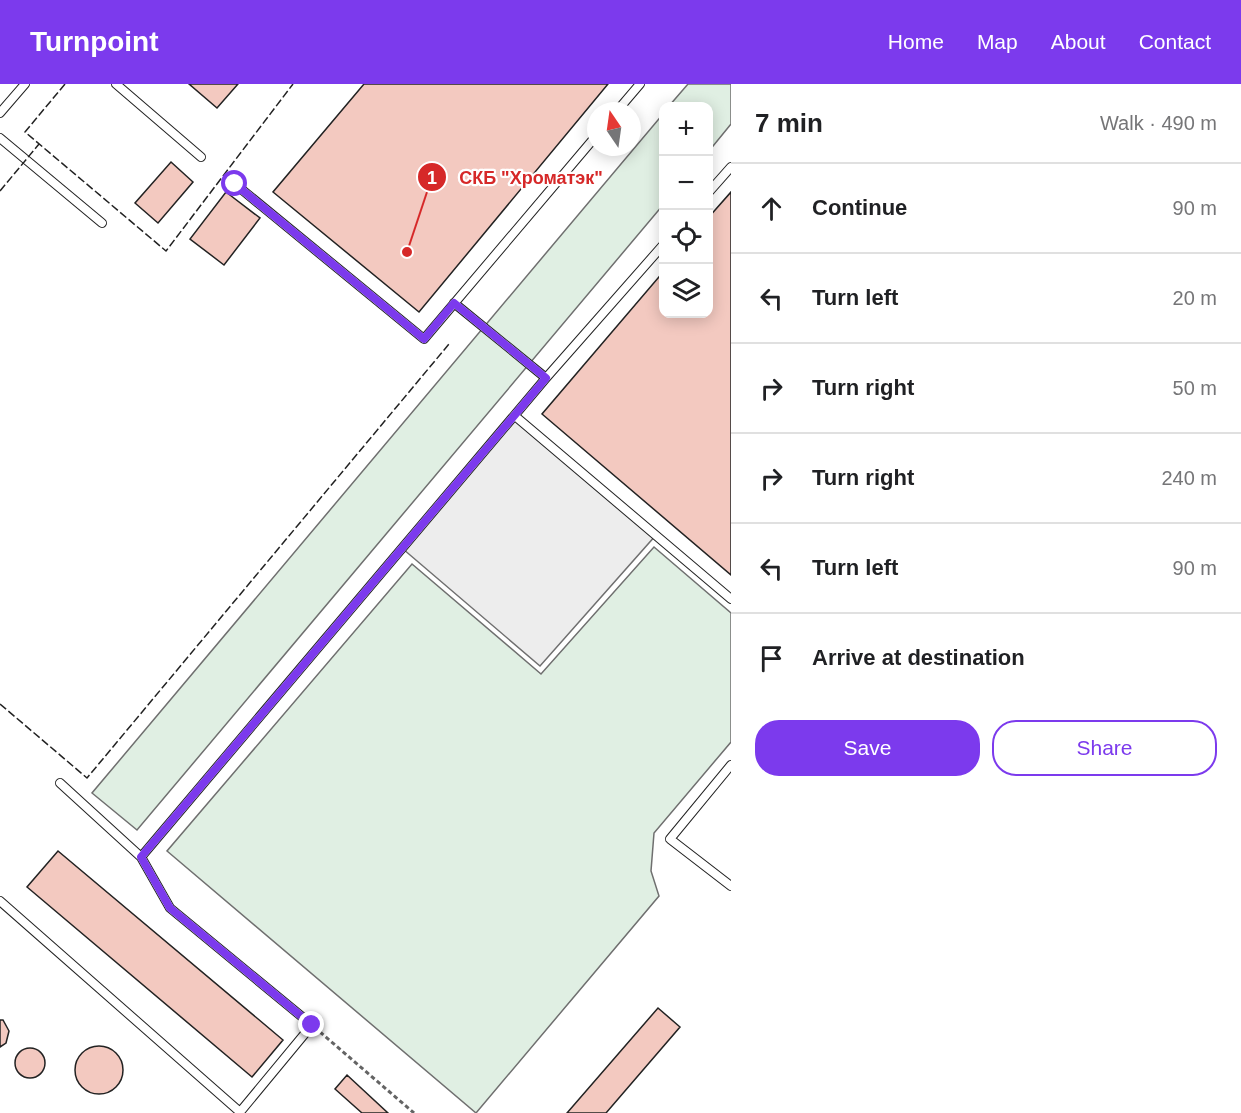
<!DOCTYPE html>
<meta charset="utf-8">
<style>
:root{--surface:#fff;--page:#f6f6f6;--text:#202124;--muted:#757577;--line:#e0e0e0;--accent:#7c3aed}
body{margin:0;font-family:Helvetica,sans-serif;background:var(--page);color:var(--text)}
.controls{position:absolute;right:18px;top:18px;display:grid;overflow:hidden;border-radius:12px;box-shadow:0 3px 15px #0003}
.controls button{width:54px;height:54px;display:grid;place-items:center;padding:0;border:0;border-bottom:2px solid var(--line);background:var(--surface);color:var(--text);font:30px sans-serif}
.compass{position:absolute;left:587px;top:18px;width:54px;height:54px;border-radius:50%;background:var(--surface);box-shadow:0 3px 15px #0003;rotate:347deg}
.stop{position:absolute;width:18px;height:18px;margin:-14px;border:4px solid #7c3aed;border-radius:50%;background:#fff}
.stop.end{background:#7c3aed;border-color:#fff;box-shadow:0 2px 6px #0008}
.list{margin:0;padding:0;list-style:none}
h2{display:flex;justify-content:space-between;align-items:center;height:78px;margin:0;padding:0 24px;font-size:26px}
h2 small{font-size:20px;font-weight:400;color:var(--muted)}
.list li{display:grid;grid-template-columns:39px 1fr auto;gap:18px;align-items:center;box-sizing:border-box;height:90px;padding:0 24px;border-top:2px solid var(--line)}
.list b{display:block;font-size:22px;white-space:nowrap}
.list em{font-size:20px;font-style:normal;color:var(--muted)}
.actions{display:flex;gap:12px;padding:18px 24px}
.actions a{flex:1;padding:14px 0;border:2px solid var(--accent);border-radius:24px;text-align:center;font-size:21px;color:var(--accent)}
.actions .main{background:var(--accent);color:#fff}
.icon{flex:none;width:33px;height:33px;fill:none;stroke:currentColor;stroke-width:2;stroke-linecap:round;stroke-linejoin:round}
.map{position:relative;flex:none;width:731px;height:1029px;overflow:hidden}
header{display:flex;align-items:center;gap:36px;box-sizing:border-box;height:84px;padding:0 30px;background:var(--accent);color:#fff}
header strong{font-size:28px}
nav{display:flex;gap:33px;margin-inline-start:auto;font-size:21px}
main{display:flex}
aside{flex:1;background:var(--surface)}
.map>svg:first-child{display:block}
.green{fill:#e0efe3;stroke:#6f6f6f;stroke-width:1.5}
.parking{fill:#ededed;stroke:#6f6f6f;stroke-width:1.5}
.building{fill:#f3c9c0;stroke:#222;stroke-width:1.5}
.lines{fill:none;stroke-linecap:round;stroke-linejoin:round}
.lane-casing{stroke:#222;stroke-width:10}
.path{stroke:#646464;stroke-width:3;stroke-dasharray:4.5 3;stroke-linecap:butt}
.lane{stroke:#fff;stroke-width:8}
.fence{stroke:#222;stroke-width:1.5;stroke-dasharray:8 3;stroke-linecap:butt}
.route{stroke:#7c3aed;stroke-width:8}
.leader{fill:none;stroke:#d62828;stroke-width:2}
.callout-dot{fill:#d62828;stroke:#fff;stroke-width:2}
.mark-label{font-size:18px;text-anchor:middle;font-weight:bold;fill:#fff}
.callout-label{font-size:18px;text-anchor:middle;font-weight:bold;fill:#d62828;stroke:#fff;stroke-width:4.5;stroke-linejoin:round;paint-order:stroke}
</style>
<header>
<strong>Turnpoint</strong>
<nav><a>Home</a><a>Map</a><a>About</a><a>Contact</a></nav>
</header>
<main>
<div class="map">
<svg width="731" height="1029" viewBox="0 0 731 1029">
<rect width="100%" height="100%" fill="#fff"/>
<path class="green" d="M688,0H731V40L709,67L708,22H669Z
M663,30V121L137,746L92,709Z
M654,463L731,529V658L654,749L651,787L659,812L476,1029L167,767L412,480L541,590Z"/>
<path class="parking" d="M515,332L656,451L540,582L403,465Z"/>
<path class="building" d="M189,0H238L217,24Z
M364,0H608L419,228L273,108Z
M171,78L193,98L158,139L135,119Z
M226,108L260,134L224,181L190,155Z
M731,108V491L542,330L664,187V230H708V134Z
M58,767L283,956L252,993L27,803Z
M658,924L680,943L606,1029H567Z
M0,936H3L9,947L6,959L0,963Z
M75 986a24 24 0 1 1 48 0a24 24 0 1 1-48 0Z
M15 979a15 15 0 1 1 30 0a15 15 0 1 1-30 0Z
M347,991L388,1029H362L335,1005Z"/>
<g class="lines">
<g class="lane-casing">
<path id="lane" d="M116,0L201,73
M617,27L640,0
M0,29L25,0
M0,54L102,139
M235,100L424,255L596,52
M708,109L731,83
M454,219L546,294
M515,332L731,515
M731,681L670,755L731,802
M141,773L546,294L664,160
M0,817L240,1028L312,941L170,824L141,773L60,699"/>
</g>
<path class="path" d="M320,948L414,1029"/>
<use href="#lane" class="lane"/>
<path class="fence" d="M65,0L25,48L166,167L293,0
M0,107L39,60
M0,620L87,694L449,260"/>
</g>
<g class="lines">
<path class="route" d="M235,100L424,255L454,219L546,294L141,773L170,824L312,941"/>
</g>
<path class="leader" d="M407 168L432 93"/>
<g class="callout-dot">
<circle cx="407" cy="168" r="6"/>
<circle cx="432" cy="93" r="15"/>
</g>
<g class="mark-label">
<text x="432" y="100">1</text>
</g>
<g class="callout-label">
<text x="531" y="100">СКБ "Хроматэк"</text>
</g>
</svg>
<div class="controls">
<button>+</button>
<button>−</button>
<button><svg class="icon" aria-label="locate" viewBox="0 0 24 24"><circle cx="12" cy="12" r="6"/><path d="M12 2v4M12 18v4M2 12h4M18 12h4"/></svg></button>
<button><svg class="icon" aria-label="layers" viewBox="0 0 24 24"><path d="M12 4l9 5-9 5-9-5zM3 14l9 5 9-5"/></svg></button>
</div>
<svg class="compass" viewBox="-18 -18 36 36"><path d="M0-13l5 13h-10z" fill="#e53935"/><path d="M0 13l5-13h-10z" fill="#757577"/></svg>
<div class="stop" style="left:235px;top:100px"></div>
<div class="stop end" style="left:312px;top:941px"></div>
</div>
<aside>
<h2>7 min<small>Walk · 490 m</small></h2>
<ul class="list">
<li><svg class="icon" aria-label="ahead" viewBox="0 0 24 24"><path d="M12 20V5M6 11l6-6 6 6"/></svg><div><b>Continue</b></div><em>90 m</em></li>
<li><svg class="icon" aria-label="left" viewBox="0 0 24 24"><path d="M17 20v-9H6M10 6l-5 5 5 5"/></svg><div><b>Turn left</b></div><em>20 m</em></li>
<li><svg class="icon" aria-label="right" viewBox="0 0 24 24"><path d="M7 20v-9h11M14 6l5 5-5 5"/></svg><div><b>Turn right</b></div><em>50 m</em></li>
<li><svg class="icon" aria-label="right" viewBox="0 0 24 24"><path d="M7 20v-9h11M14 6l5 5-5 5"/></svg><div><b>Turn right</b></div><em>240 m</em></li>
<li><svg class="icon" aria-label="left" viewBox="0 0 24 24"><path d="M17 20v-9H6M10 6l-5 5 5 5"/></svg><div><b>Turn left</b></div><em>90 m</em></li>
<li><svg class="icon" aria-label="arrive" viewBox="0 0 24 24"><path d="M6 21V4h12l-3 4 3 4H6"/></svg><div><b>Arrive at destination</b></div></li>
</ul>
<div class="actions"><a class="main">Save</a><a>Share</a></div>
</aside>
</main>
